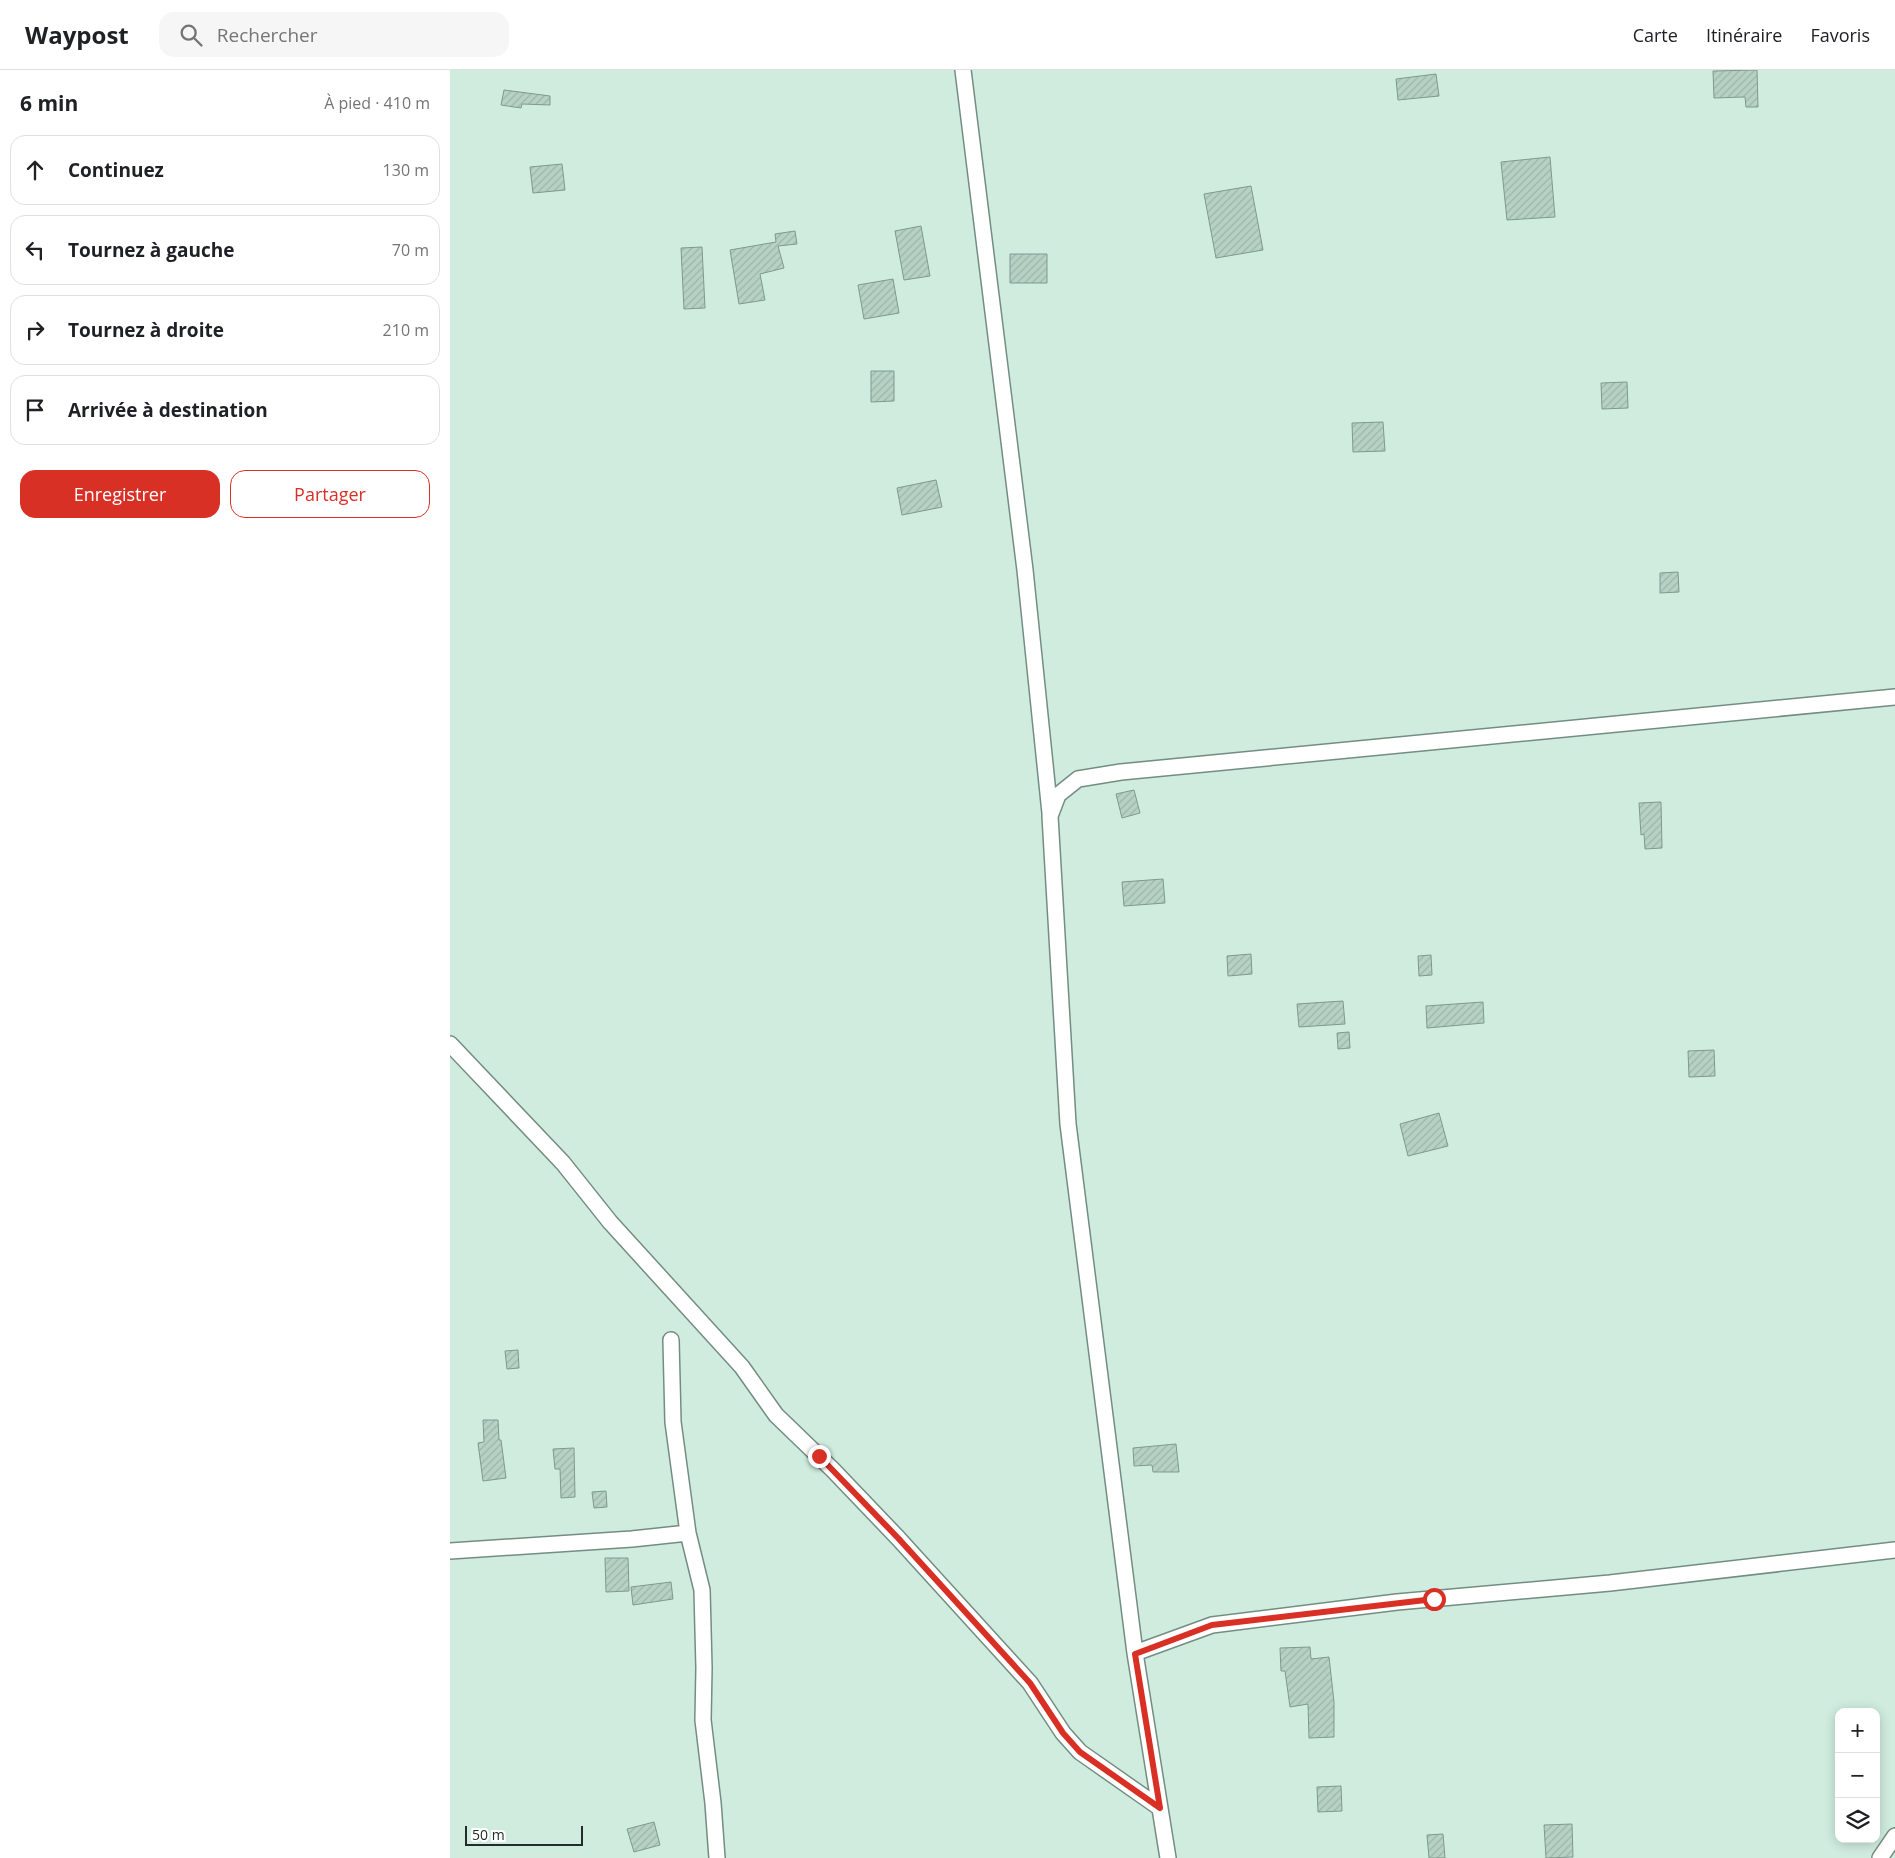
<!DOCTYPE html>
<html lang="fr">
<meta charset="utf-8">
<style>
:root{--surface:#fff;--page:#f6f6f6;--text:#202124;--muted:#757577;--line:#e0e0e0;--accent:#d93025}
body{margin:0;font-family:"Open Sans",sans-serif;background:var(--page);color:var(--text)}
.controls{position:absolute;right:15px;bottom:15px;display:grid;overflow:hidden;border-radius:10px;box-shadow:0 2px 12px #0003}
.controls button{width:45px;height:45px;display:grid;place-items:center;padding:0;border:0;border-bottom:1px solid var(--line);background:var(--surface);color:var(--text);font:25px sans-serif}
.scale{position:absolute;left:15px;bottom:12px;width:118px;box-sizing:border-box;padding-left:5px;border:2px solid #232d28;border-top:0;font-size:14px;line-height:18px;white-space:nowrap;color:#232d28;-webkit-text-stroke:4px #fff;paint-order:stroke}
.stop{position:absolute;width:15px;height:15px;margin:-11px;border:4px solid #d93025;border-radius:50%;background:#fff}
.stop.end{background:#d93025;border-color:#fff;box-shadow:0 1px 5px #0008}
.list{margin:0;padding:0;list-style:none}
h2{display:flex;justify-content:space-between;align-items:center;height:65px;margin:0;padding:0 20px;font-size:21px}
h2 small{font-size:16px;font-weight:400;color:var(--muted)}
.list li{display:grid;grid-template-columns:32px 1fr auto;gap:15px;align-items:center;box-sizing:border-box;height:70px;margin:0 10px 10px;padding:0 10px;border:1px solid var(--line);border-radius:15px}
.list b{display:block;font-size:19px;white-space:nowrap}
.list em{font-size:16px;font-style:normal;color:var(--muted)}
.actions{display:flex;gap:10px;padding:15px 20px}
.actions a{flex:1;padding:11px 0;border:1px solid var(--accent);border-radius:15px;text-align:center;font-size:18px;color:var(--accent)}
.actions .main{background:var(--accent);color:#fff}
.icon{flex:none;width:28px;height:28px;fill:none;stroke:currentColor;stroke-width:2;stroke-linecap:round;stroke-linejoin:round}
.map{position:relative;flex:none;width:1445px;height:1788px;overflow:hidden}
header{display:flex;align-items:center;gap:30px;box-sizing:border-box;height:70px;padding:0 25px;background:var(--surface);border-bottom:1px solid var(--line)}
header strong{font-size:24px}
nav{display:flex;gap:28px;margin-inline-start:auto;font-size:18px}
.search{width:350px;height:45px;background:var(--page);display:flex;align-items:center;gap:12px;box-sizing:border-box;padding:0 18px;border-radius:15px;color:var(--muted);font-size:19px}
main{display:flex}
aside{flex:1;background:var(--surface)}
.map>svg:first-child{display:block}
.building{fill:url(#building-hatch);stroke:#7f998d}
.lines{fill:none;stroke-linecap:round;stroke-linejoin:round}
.street-casing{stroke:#748d82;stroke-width:18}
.street{stroke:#fff;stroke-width:15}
.route{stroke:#d93025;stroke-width:6}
</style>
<header>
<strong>Waypost</strong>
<div class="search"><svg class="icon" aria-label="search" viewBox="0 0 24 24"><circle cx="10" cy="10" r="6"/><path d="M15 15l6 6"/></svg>Rechercher</div>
<nav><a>Carte</a><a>Itinéraire</a><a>Favoris</a></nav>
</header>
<main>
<aside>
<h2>6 min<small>À pied · 410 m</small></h2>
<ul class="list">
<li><svg class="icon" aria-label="ahead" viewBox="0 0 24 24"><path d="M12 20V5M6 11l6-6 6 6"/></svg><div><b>Continuez</b></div><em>130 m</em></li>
<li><svg class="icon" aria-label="left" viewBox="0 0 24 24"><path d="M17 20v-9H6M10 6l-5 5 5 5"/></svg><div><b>Tournez à gauche</b></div><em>70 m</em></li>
<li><svg class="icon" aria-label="right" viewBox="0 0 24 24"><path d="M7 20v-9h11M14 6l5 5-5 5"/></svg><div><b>Tournez à droite</b></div><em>210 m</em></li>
<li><svg class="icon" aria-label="arrive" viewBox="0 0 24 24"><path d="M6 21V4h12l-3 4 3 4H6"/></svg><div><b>Arrivée à destination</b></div></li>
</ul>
<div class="actions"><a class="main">Enregistrer</a><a>Partager</a></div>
</aside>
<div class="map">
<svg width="1445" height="1788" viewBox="0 0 1445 1788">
<defs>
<pattern id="building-hatch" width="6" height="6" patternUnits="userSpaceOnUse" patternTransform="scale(1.25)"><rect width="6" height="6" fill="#b7d2c5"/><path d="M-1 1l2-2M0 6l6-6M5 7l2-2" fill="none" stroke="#9db5a9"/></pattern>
</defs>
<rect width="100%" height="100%" fill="#d0ecdf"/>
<path class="building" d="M1307,0L1308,37H1296L1295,27L1264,28L1263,1Z
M986,4L989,26L948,30L946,9Z
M54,20L100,26V35L72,34L71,38L51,35Z
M1100,87L1105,147L1057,150L1051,92Z
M112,94L115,120L83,123L80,97Z
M801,116L813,180L766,188L754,124Z
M471,156L480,206L454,210L445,161Z
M345,161L347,174L328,176L334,198L310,204L315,230L289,234L280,180L326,172L325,164Z
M252,177L255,238L234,239L231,178Z
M560,184H597V213H560Z
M443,209L449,243L414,249L408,215Z
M421,301H444V331L421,332Z
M1177,312L1178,338L1152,339L1151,313Z
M933,352L935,381L903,382L902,353Z
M486,410L492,437L452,445L447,418Z
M1228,502L1229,522L1210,523V503Z
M684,720L690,743L672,748L666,724Z
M1211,732L1212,778L1195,779L1194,764L1191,765L1189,733Z
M713,809L715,833L674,836L672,812Z
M801,884L802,904L778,906L777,886Z
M981,885L982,905L969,906L968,886Z
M893,931L895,954L849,957L847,934Z
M1033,932L1034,953L977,958L976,936Z
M899,962L900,978L888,979L887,963Z
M1264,980L1265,1006L1239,1007L1238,981Z
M989,1043L998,1076L958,1086L950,1054Z
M68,1280L69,1298L57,1299L55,1281Z
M33,1350H48L49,1370H51L56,1408L33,1411L28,1373L34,1372Z
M726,1374L729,1402H703L702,1395L684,1396L683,1378Z
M124,1378L125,1427L111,1428L110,1399H105L103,1379Z
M156,1421L157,1437L144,1438L142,1422Z
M155,1488H178L179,1521L156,1522Z
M221,1512L223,1529L183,1535L181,1517Z
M860,1577L861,1589L879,1587L884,1632V1667L859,1668L858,1634L840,1637L835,1601H831L830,1578Z
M891,1716L892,1741L868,1742L867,1717Z
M204,1752L210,1775L184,1782L177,1759Z
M1122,1754L1123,1787L1096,1788L1094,1755Z
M993,1764L995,1788H979L977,1765Z"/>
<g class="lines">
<g class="street-casing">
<path id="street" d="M513,0L575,500L600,743
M0,974L113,1093L160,1152L292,1297L326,1345L383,1400L448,1468L580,1613L613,1663L630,1682L710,1738
M221,1270L223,1352L238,1463L252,1520L254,1598L253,1650L263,1733L267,1788
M0,1481L182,1469L238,1463
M685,1583L762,1555L947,1532L1160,1513L1445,1480
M718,1788L685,1583L618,1054L600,746L608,725L628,709L671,702L1445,627
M1430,1788L1445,1766"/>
</g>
<use href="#street" class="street"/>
</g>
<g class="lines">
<path class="route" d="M369,1386L448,1468L580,1613L613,1663L630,1682L710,1738L685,1584L762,1555L984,1529"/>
</g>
</svg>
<div class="controls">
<button>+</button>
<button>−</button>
<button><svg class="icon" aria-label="layers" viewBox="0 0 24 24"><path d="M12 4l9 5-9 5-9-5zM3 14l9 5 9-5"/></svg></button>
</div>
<div class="scale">50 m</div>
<div class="stop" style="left:984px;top:1529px"></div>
<div class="stop end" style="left:369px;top:1386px"></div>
</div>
</main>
